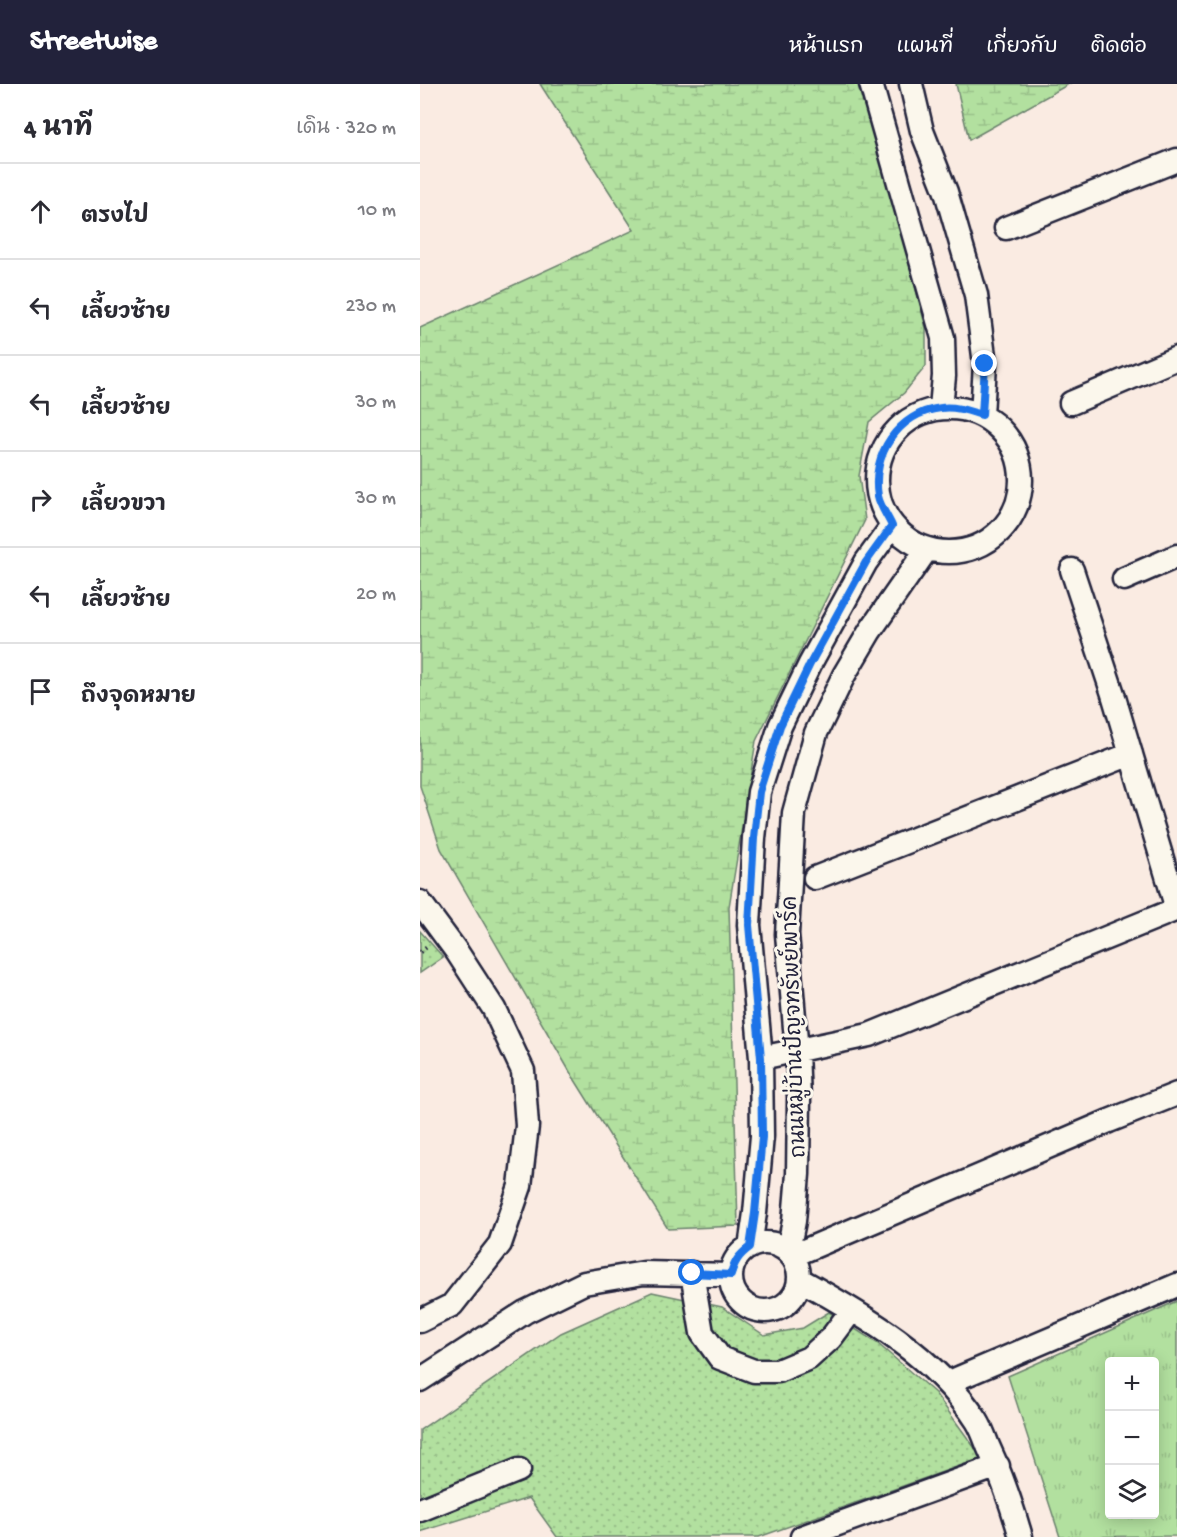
<!DOCTYPE html>
<html lang="th">
<meta charset="utf-8">
<style>
:root{--surface:#fff;--page:#f7f7f7;--text:#2b2b33;--muted:#7c7c81;--line:#e1e1e2;--accent:#22223b}
body{margin:0;font-family:"Gochi Hand","Playpen Sans Thai",sans-serif;background:var(--page);color:var(--text)}
.controls{position:absolute;right:18px;bottom:18px;display:grid;overflow:hidden;border-radius:6px;box-shadow:0 3px 15px #0003}
.controls button{width:54px;height:54px;display:grid;place-items:center;padding:0;border:0;border-bottom:2px solid var(--line);background:var(--surface);color:var(--text);font:30px sans-serif}
.stop{position:absolute;width:18px;height:18px;margin:-14px;border:4px solid #1a73e8;border-radius:50%;background:#fff}
.stop.end{background:#1a73e8;border-color:#fff;box-shadow:0 2px 6px #0008}
.list{margin:0;padding:0;list-style:none}
h2{display:flex;justify-content:space-between;align-items:center;height:78px;margin:0;padding:0 24px;font-size:26px}
h2 small{font-size:20px;font-weight:400;color:var(--muted)}
.list li{display:grid;grid-template-columns:39px 1fr auto;gap:18px;align-items:center;box-sizing:border-box;height:96px;padding:0 24px;border-top:2px solid var(--line)}
.list b{display:block;font-size:22px;white-space:nowrap}
.list em{font-size:20px;font-style:normal;color:var(--muted)}
.icon{flex:none;width:33px;height:33px;fill:none;stroke:currentColor;stroke-width:2;stroke-linecap:round;stroke-linejoin:round}
.map{position:relative;flex:none;width:757px;height:1453px;overflow:hidden}
header{display:flex;align-items:center;gap:36px;box-sizing:border-box;height:84px;padding:0 30px;background:var(--accent);color:#fff}
header strong{font-size:28px}
nav{display:flex;gap:33px;margin-inline-start:auto;font-size:21px}
main{display:flex}
aside{flex:1;background:var(--surface)}
.map>svg:first-child{display:block}
.grass{fill:url(#grass-tufts);stroke:#6a816d;stroke-width:1.5;fill-rule:evenodd}
.wetland{fill:url(#wetland-marsh);stroke:#6a816d;stroke-width:1.5}
.garden{fill:url(#garden-dots);stroke:#6a816d;stroke-width:1.5}
.lines{fill:none;stroke-linecap:round;stroke-linejoin:round}
.minor-casing{stroke:#22223b;stroke-width:27}
.path{stroke:#22223b;stroke-width:4;stroke-dasharray:1.5 4.5;stroke-linecap:butt}
.minor{stroke:#fbf7ec;stroke-width:22}
.route{stroke:#1a73e8;stroke-width:8}
.labels{text-anchor:middle;stroke-width:6;stroke-linejoin:round;paint-order:stroke}
.street-label{font-size:21px;fill:#22223b;stroke:#fbf7ec}
</style>
<header>
<strong>Streetwise</strong>
<nav><a>หน้าแรก</a><a>แผนที่</a><a>เกี่ยวกับ</a><a>ติดต่อ</a></nav>
</header>
<main>
<aside>
<h2>4 นาที<small>เดิน · 320 m</small></h2>
<ul class="list">
<li><svg class="icon" aria-label="ahead" viewBox="0 0 24 24"><path d="M12 20V5M6 11l6-6 6 6"/></svg><div><b>ตรงไป</b></div><em>10 m</em></li>
<li><svg class="icon" aria-label="left" viewBox="0 0 24 24"><path d="M17 20v-9H6M10 6l-5 5 5 5"/></svg><div><b>เลี้ยวซ้าย</b></div><em>230 m</em></li>
<li><svg class="icon" aria-label="left" viewBox="0 0 24 24"><path d="M17 20v-9H6M10 6l-5 5 5 5"/></svg><div><b>เลี้ยวซ้าย</b></div><em>30 m</em></li>
<li><svg class="icon" aria-label="right" viewBox="0 0 24 24"><path d="M7 20v-9h11M14 6l5 5-5 5"/></svg><div><b>เลี้ยวขวา</b></div><em>30 m</em></li>
<li><svg class="icon" aria-label="left" viewBox="0 0 24 24"><path d="M17 20v-9H6M10 6l-5 5 5 5"/></svg><div><b>เลี้ยวซ้าย</b></div><em>20 m</em></li>
<li><svg class="icon" aria-label="arrive" viewBox="0 0 24 24"><path d="M6 21V4h12l-3 4 3 4H6"/></svg><div><b>ถึงจุดหมาย</b></div></li>
</ul>
</aside>
<div class="map">
<svg width="757" height="1453" viewBox="0 0 757 1453">
<defs>
<pattern id="grass-tufts" width="24" height="20" patternUnits="userSpaceOnUse" patternTransform="scale(1.5)"><rect width="24" height="20" fill="#b2e09f"/><path d="M3 7l-1-3M5 7V3M7 7l1-3M15 17l-1-3M17 17v-4M19 17l1-3" fill="none" stroke="#99c08a"/></pattern>
<pattern id="wetland-marsh" width="20" height="14" patternUnits="userSpaceOnUse" patternTransform="scale(1.5)"><rect width="20" height="14" fill="#b2e09f"/><path d="M1 5h8M5 5V1M11 12h8M15 12V8" fill="none" stroke="#99c08a"/></pattern>
<pattern id="garden-dots" width="8" height="8" patternUnits="userSpaceOnUse" patternTransform="scale(1.5)"><rect width="8" height="8" fill="#b2e09f"/><path d="M2 2h.1M6 6h.1" fill="none" stroke="#99c08a" stroke-width="1.8" stroke-linecap="round"/></pattern>
</defs>
<rect width="100%" height="100%" fill="#faebe2"/>
<filter id="ink" filterUnits="userSpaceOnUse"><feTurbulence type="fractalNoise" baseFrequency=".0167" numOctaves="2"/><feDisplacementMap in="SourceGraphic" scale="12" xChannelSelector="R" yChannelSelector="G"/><feConvolveMatrix kernelMatrix="1 2 1 2 8 2 1 2 1" color-interpolation-filters="sRGB"/></filter>
<g filter="url(#ink)">
<path class="grass" d="M757,1217V1452L640,1453L588,1292ZM690,1278H734V1430H690Z"/>
<path class="wetland" d="M120,0H442L506,244V282L484,309L449,338L439,392L445,436L336,657L309,823L318,1142L248,1145L150,988L21,765L0,702V244L214,146Z
M536,0H649L549,56Z"/>
<path class="garden" d="M0,847L23,873L0,889Z
M232,1208L302,1223L344,1251L383,1244L409,1228L457,1259L515,1309L562,1374L339,1453H137L109,1414L0,1448V1346L141,1249Z"/>
<g class="lines">
<g class="minor-casing">
<path id="minor" d="M451,0L523,254L524,292L521,324
M491,0L502,47L526,108L556,211L565,280L562,331
M586,144L757,76
M651,319L757,274
M457 396a72 72 0 1 1 144 0a72 72 0 1 1-144 0Z
M652,486L693,610L757,825
M704,495L757,472
M395,794L711,670
M0,818L37,868L74,925L103,987L107,1042L100,1102L80,1160L32,1221L0,1237
M341,974L449,951L757,825
M311 1193a34 34 0 1 1 68 0a34 34 0 1 1-68 0Z
M330,1163L335,1129L342,1052L341,974L329,841L334,754L339,708L360,642L390,580L446,478L472,442
M368,1167L374,1137L378,1090L379,1014L377,968L367,850L374,729L396,649L424,591L450,547L507,465
M372,1172L689,1037L757,1010
M272,1189L282,1249L300,1274L334,1287H358L389,1274L411,1254L432,1226
M379,1195C445,1232 515,1272 557,1337C562,1345 565,1354 568,1362C582,1392 592,1422 601,1453
M0,1296L105,1228L164,1199L224,1189L311,1191
M527,1299L757,1201
M0,1426L99,1386
M382,1453L578,1382"/>
</g>
<path class="path" d="M0,868L7,863"/>
<use href="#minor" class="minor"/>
</g>
</g>
<g class="lines" filter="url(#ink)">
<path class="route" d="M272,1189L311,1191C314,1178 319,1171 330,1163L335,1129L342,1053L341,974L329,841L334,754L339,708L360,642L390,580L446,478L472,442C468,433 460,422 458,412C451,371 478,329 521,324C535,322 549,327 562,331L565,280"/>
</g>
<g class="labels">
<g class="street-label">
<text transform="translate(373 943) rotate(-92)" y="7">ถนนหมู่บ้านปัญจทรัพย์พาร์ค</text>
</g>
</g>
</svg>
<div class="controls">
<button>+</button>
<button>−</button>
<button><svg class="icon" aria-label="layers" viewBox="0 0 24 24"><path d="M12 4l9 5-9 5-9-5zM3 14l9 5 9-5"/></svg></button>
</div>
<div class="stop" style="left:272px;top:1189px"></div>
<div class="stop end" style="left:565px;top:280px"></div>
</div>
</main>
